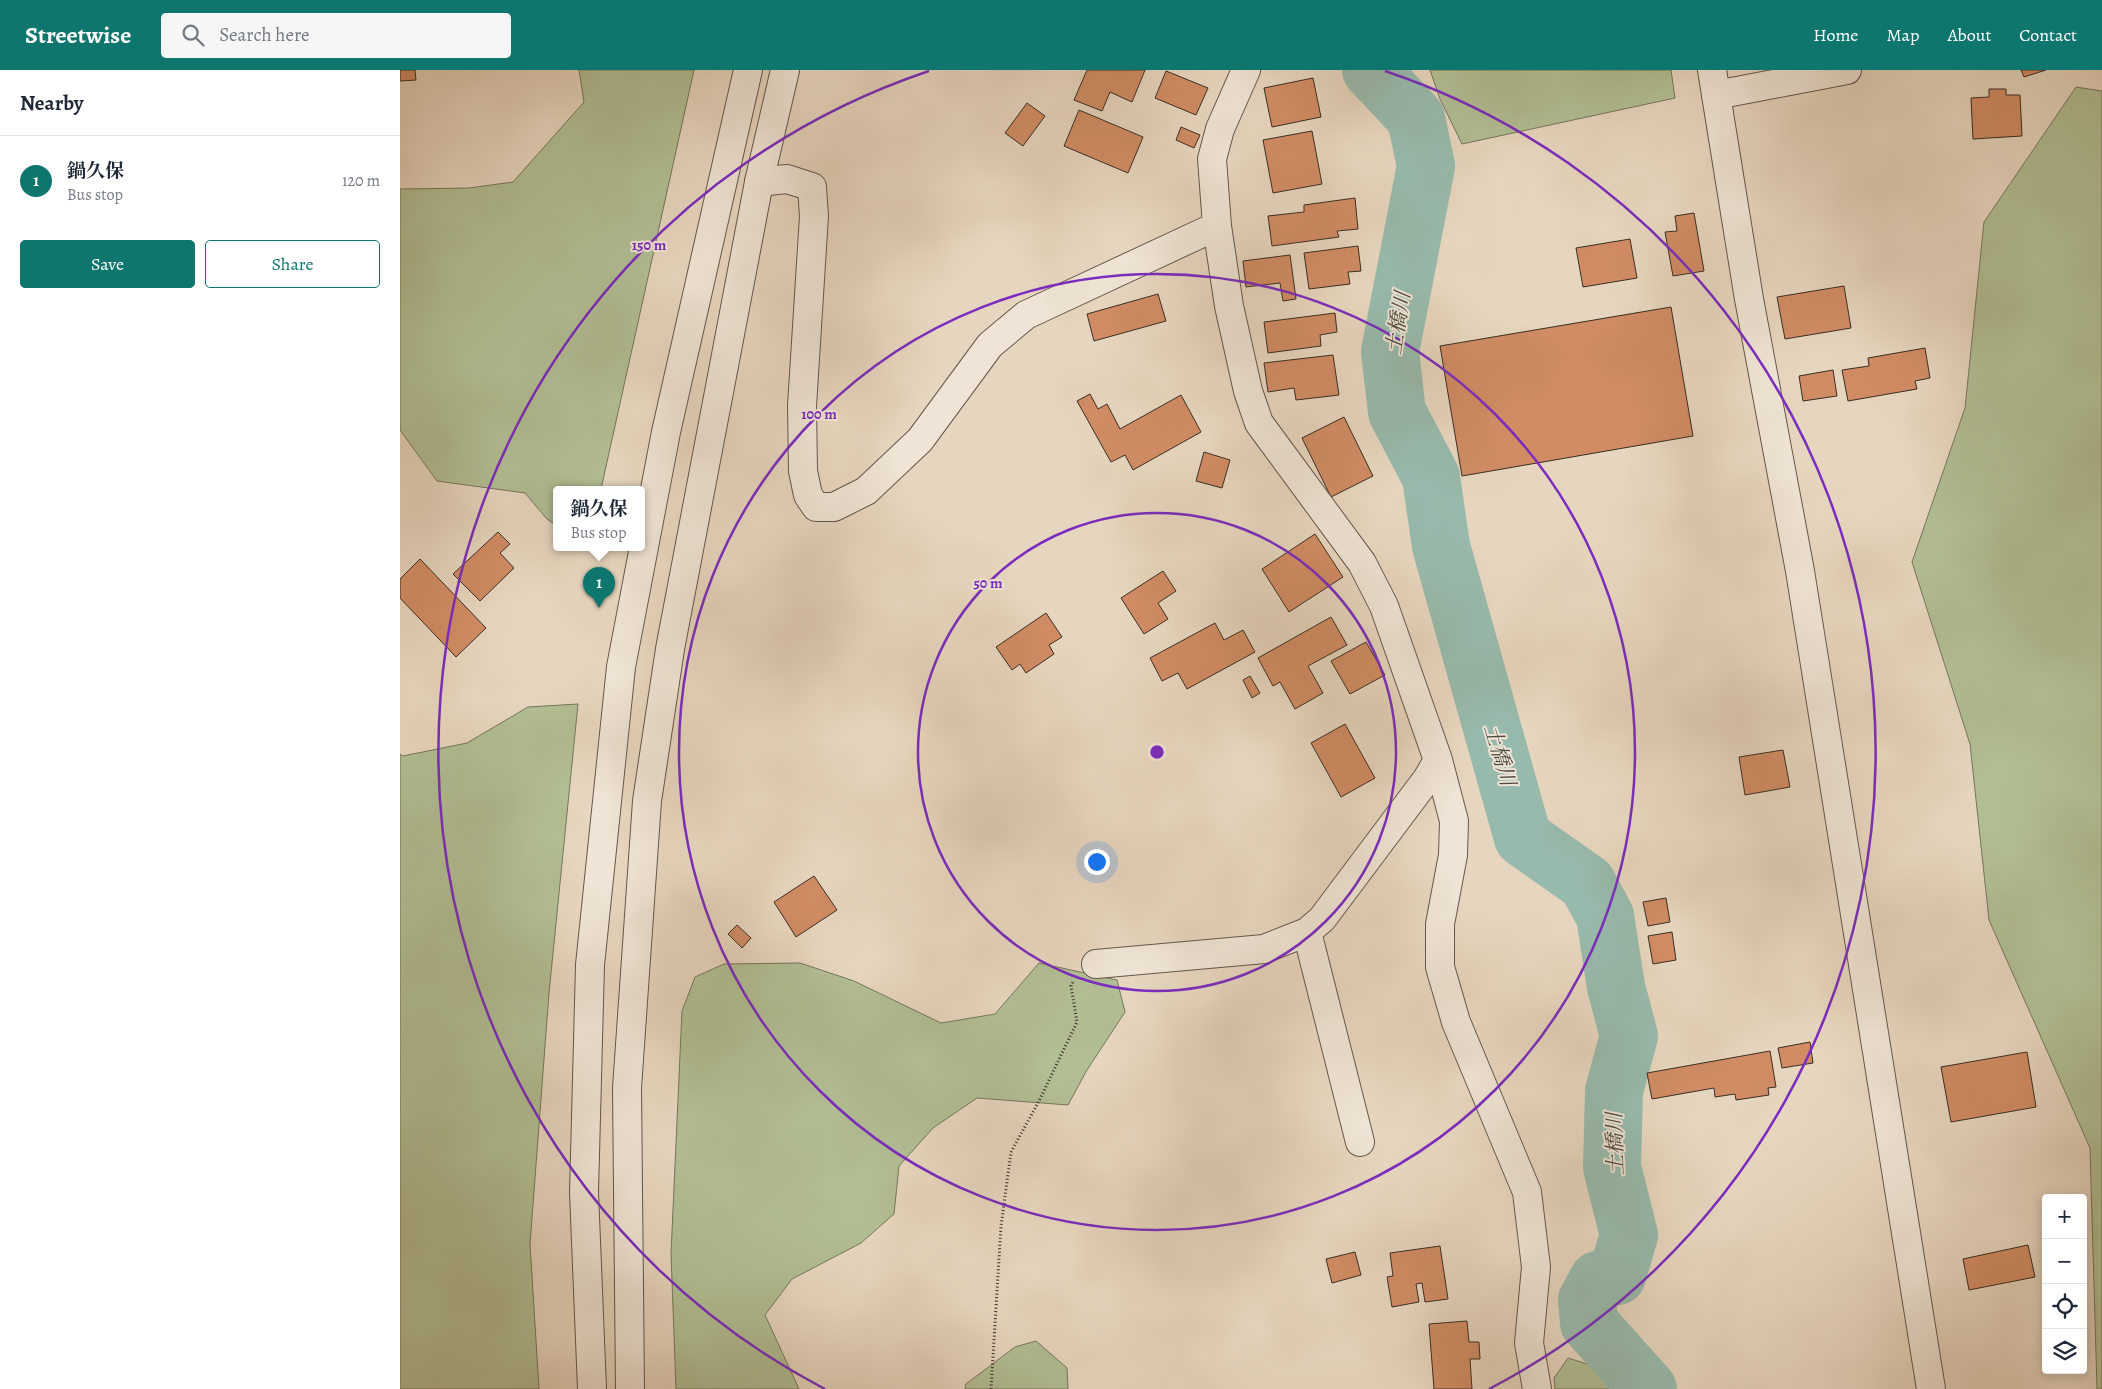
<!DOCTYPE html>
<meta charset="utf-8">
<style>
:root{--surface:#fff;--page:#f6f6f7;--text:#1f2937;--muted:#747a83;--line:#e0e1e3;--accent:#0f766e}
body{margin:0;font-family:Alegreya,"Noto Serif JP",serif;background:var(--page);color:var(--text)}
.controls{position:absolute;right:15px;bottom:15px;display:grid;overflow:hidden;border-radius:5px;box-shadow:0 2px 12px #0003}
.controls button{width:45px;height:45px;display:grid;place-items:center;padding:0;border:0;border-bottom:1px solid var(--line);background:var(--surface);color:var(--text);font:25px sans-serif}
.you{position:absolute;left:696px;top:791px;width:18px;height:18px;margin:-12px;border:4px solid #fff;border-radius:50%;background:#1a73e8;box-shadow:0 0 0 8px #1a73e833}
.badge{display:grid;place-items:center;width:32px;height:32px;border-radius:50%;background:var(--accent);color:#fff;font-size:16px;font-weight:700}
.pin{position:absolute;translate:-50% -41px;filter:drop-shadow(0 1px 2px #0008)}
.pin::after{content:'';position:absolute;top:26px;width:18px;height:15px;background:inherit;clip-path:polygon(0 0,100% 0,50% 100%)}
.popup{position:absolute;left:153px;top:416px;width:92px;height:65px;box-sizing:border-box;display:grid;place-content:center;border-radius:5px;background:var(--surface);filter:drop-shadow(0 1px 4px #0005);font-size:16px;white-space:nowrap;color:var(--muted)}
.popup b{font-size:19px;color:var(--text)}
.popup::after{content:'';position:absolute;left:50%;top:100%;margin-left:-10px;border:10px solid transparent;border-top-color:var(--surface)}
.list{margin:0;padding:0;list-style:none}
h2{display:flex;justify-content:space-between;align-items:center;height:65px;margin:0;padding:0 20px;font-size:21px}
h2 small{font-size:16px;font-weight:400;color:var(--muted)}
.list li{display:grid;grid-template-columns:32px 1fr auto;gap:15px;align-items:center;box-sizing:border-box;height:90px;padding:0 20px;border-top:1px solid var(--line)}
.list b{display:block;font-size:19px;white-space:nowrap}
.list p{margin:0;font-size:16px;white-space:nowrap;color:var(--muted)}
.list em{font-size:16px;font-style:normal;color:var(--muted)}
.actions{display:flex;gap:10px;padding:15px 20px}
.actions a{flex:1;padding:11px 0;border:1px solid var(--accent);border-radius:5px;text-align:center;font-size:18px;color:var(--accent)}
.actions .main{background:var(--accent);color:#fff}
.icon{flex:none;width:28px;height:28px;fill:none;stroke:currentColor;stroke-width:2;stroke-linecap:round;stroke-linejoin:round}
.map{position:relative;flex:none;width:1702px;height:1319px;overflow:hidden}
header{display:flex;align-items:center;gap:30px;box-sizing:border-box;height:70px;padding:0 25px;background:var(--accent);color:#fff}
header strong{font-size:24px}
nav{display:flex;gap:28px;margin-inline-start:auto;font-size:18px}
.search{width:350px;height:45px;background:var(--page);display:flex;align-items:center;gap:12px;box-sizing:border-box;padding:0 18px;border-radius:5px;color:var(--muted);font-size:19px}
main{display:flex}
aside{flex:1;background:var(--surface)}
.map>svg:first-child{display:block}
.green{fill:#b2be94;stroke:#76765c}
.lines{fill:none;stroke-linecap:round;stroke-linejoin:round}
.river{stroke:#98baac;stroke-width:58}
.building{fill:#d18c64;stroke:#392d24}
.minor-casing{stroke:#64574b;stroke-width:30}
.tertiary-casing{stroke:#64574b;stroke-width:30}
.path{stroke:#392d24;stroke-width:3;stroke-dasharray:1 2.5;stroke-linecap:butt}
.minor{stroke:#efe4d5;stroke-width:28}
.tertiary{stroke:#efe4d5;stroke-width:28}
.ring{fill:none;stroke:#7b2cbf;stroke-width:2.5}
.labels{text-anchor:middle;stroke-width:4;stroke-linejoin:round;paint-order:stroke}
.water-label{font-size:21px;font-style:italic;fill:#4c493f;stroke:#efe4d5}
.centre{fill:#7b2cbf;stroke:#efe4d5;stroke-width:2.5}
.ring-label{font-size:15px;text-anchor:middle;font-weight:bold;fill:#7b2cbf;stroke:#efe4d5;stroke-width:4;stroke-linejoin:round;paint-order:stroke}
</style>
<header>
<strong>Streetwise</strong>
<div class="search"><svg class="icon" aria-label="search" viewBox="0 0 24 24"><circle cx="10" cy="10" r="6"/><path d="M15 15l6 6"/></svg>Search here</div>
<nav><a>Home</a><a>Map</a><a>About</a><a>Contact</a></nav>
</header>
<main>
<aside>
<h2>Nearby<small></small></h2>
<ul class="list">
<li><span class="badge">1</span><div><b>鍋久保</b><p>Bus stop</p></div><em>120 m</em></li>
</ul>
<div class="actions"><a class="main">Save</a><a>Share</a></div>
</aside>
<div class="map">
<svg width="1702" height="1319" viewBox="0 0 1702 1319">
<rect width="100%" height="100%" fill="#e7d6bf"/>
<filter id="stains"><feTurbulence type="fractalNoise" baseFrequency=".004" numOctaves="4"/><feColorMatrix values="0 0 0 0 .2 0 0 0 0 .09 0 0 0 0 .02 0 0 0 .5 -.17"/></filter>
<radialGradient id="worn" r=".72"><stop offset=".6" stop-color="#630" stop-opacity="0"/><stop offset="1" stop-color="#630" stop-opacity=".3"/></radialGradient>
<path class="green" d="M179,0H294L201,419H156V455L147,449L125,423L37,411L0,360V119L69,118L113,112L184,32Z
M1030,0H1271L1275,28L1062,74L1040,29Z
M1676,17L1702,21V1319H1697L1690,1078L1589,850L1570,674L1512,492L1565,338L1584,152Z
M178,634L149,923L130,1174L139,1319H0V684L3,686L67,673L128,637Z
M400,893L454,911L541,953L595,944L639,893L717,910L725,942L687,1000L668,1035L577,1028L533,1058L499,1096L494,1144L461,1173L392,1209L365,1245L399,1319H276L271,1184L282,941L295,907L324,894Z
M636,1271L667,1298L668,1319H565L566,1314L615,1277Z
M1168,1288L1203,1299L1215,1319H1155L1154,1308Z"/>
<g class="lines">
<path class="river" d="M971,0L1016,48L1026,96L990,282L997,342L1031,407L1041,476L1123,768L1187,813L1205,846L1216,917L1229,966L1214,1021L1212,1097L1229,1165L1217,1206L1198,1210L1187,1230L1189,1253L1248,1319"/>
</g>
<path class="building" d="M0,0H15L16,10L0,11Z
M687,0H745L732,32L710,22L702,41L674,30Z
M1621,0H1646L1624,7Z
M766,1L808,18L796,45L755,28Z
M913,8L921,47L872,57L864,18Z
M1589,19H1606V25H1620L1622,66L1573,69L1571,28L1589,27Z
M627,33L645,46L623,76L605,63Z
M679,40L743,67L728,103L664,76Z
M781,57L800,65L794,78L776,70Z
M912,61L922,114L873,123L863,70Z
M955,128L958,159L937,161L939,167L872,176L868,146L904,142V135Z
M1294,143L1304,201L1273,206L1265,162L1277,161L1275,146Z
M1230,169L1237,208L1183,217L1176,178Z
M958,176L961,201L948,202L950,214L909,219L904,183Z
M890,185L896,229L883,231L880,213L846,217L843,191Z
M1444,216L1451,258L1385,269L1377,227Z
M758,224L766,251L694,271L687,244Z
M1271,237L1293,366L1062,406L1040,276Z
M935,243L937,262L920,265L921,276L868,283L864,252Z
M1525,278L1530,308L1515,311L1517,319L1448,331L1442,300L1469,296L1468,288Z
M933,285L939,325L896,330L894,318L868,322L864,293Z
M1433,300L1437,326L1403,331L1399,306Z
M690,324L698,339L707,334L720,359L781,325L801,362L733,400L725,385L711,392L677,331Z
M944,347L973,406L931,427L902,368Z
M804,382L830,390L822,418L796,411Z
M98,462L110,474L100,483L114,498L80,531L53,504Z
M915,464L943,507L889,542L862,499Z
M20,489L86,558L56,587L0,528V509Z
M763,501L776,521L758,533L768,549L744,564L721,528Z
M646,543L662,567L649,575L654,584L626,603L620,594L612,600L596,577Z
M931,547L947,575L908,596L923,623L895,639L880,612L873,616L858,588Z
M815,553L824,570L843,560L855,582L787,619L778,603L762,611L750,588Z
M966,572L985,605L950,624L931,591Z
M850,606L860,623L852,628L843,610Z
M945,654L975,708L941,727L911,673Z
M1383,680L1390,717L1345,725L1339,687Z
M414,806L437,840L396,867L374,832Z
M1266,828L1270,852L1248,856L1243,832Z
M337,855L351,868L342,878L328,864Z
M1272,862L1276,890L1253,894L1248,866Z
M1410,972L1413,993L1382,998L1378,978Z
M1370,981L1376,1017L1368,1018L1369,1025L1336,1030L1335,1024L1315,1027L1314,1018L1252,1029L1247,1003Z
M1627,982L1636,1037L1551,1052L1541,997Z
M1628,1175L1635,1207L1569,1220L1563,1189Z
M1040,1176L1048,1229L1025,1232L1022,1213L1016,1214L1019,1232L992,1237L987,1207L993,1206L990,1183Z
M955,1182L961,1205L932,1213L926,1189Z
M1067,1251L1069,1272H1079L1080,1289H1070L1072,1319H1034L1029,1254Z"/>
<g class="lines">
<g class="minor-casing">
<path id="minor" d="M846,0L820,59L812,89L817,156L829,236L848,321L859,353L962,493L984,536L1038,690L1054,751L1053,785L1040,854V897L1056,952L1127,1122L1136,1197L1129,1273L1137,1319
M1316,25L1447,0
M359,112L387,109L412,117L414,146L402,336L403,401L408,425L416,437H434L466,421L520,370L590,275L626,245L817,156
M907,862L960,1072
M696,894L864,879L907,862L922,849L1027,709L1038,690"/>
</g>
<g class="tertiary-casing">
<path id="tertiary" d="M1312,0L1349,229L1400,501L1531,1319
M192,1319L184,1122L190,895L221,597L266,362L348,0
M230,1319L227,1018L247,731L270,579L359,112L385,0"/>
</g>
<path class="path" d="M591,1319L601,1156L611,1082L639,1031L677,952L671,916L673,912"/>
<use href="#minor" class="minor"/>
<use href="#tertiary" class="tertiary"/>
</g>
<g class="ring">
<circle cx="757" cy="682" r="239"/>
<circle cx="757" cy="682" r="478"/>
<path d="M425 1319A718 718 0 0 1 529 1M985 1A718 718 0 0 1 1089 1319"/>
</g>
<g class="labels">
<g class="water-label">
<text transform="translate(998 253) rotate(-81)" y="7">土橋川</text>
<text transform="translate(1100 685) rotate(74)" y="7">土橋川</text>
<text transform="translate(1215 1074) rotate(-92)" y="7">土橋川</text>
</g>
</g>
<circle cx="757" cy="682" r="8" class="centre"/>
<g class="ring-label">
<text x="249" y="180">150 m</text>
<text x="419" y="349">100 m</text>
<text x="588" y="518">50 m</text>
</g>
<rect width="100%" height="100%" filter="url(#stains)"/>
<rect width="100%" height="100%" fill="url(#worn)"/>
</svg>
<div class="controls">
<button>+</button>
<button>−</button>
<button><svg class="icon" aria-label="locate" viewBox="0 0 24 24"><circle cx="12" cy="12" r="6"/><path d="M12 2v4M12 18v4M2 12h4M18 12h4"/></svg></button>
<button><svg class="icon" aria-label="layers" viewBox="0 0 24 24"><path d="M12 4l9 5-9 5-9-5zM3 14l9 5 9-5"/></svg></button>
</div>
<div class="you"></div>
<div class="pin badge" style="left:199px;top:538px">1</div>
<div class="popup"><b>鍋久保</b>Bus stop</div>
</div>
</main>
